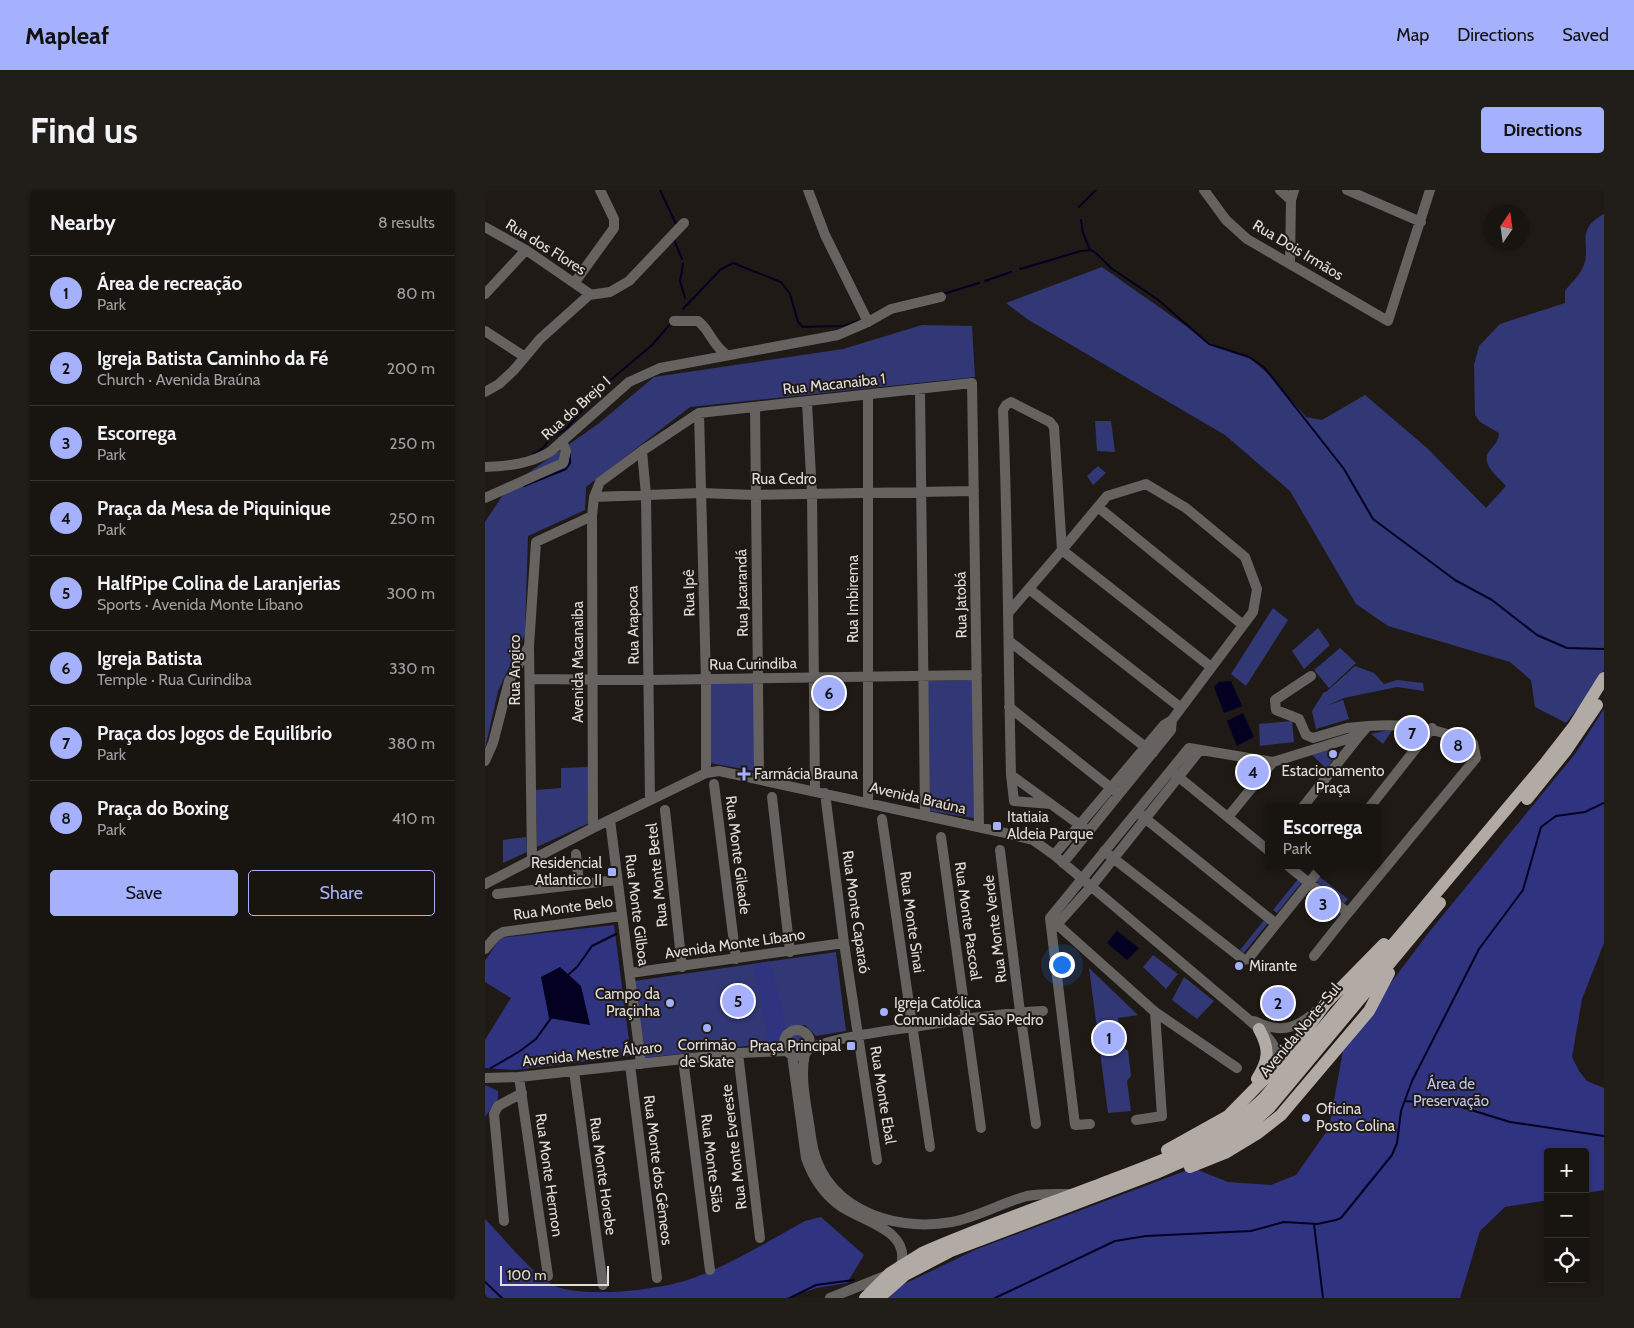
<!DOCTYPE html>
<meta charset="utf-8">
<style>
:root{--surface:#181410;--page:#211d19;--text:#f1f3f6;--muted:#9f9e9f;--line:#363330;--accent:#a5b1fc}
body{margin:0;font-family:Cabin,sans-serif;background:var(--page);color:var(--text)}
.controls{position:absolute;right:15px;bottom:15px;display:grid;overflow:hidden;border-radius:5px;box-shadow:0 1px 4px #0004}
.controls button{width:45px;height:45px;display:grid;place-items:center;padding:0;border:0;border-bottom:1px solid var(--line);background:var(--surface);color:var(--text);font:25px sans-serif}
.compass{position:absolute;left:999px;top:15px;width:45px;height:45px;border-radius:50%;background:var(--surface);box-shadow:0 1px 4px #0004;rotate:13deg}
.scale{position:absolute;left:15px;bottom:12px;width:109px;box-sizing:border-box;padding-left:5px;border:2px solid #e1ddda;border-top:0;font-size:14px;line-height:18px;white-space:nowrap;color:#e1ddda;-webkit-text-stroke:4px #201a16;paint-order:stroke}
.you{position:absolute;left:576px;top:774px;width:18px;height:18px;margin:-12px;border:4px solid #fff;border-radius:50%;background:#1a73e8;box-shadow:0 0 0 8px #1a73e833}
.badge{display:grid;place-items:center;width:32px;height:32px;border-radius:50%;background:var(--accent);color:#111;font-size:16px;font-weight:700}
.pin{position:absolute;translate:-50% -50%;border:2px solid #fff;box-shadow:0 1px 5px #0006}
.popup{position:absolute;left:780px;top:614px;width:115px;height:65px;box-sizing:border-box;display:grid;place-content:center;border-radius:5px;background:var(--surface);filter:drop-shadow(0 1px 4px #0005);font-size:16px;white-space:nowrap;color:var(--muted)}
.popup b{font-size:19px;color:var(--text)}
.popup::after{content:'';position:absolute;left:50%;top:100%;margin-left:-10px;border:10px solid transparent;border-top-color:var(--surface)}
.list{margin:0;padding:0;list-style:none}
h2{display:flex;justify-content:space-between;align-items:center;height:65px;margin:0;padding:0 20px;font-size:21px}
h2 small{font-size:16px;font-weight:400;color:var(--muted)}
.list li{display:grid;grid-template-columns:32px 1fr auto;gap:15px;align-items:center;box-sizing:border-box;height:75px;padding:0 20px;border-top:1px solid var(--line)}
.list b{display:block;font-size:19px;white-space:nowrap}
.list p{margin:0;font-size:16px;white-space:nowrap;color:var(--muted)}
.list em{font-size:16px;font-style:normal;color:var(--muted)}
.actions{display:flex;gap:10px;padding:15px 20px}
.actions a{flex:1;padding:11px 0;border:1px solid var(--accent);border-radius:5px;text-align:center;font-size:18px;color:var(--accent)}
.actions .main{background:var(--accent);color:#111}
.icon{flex:none;width:28px;height:28px;fill:none;stroke:currentColor;stroke-width:2;stroke-linecap:round;stroke-linejoin:round}
.map{position:relative;flex:none;width:1119px;height:1108px;overflow:hidden;border-radius:5px}
header{display:flex;align-items:center;gap:30px;box-sizing:border-box;height:70px;padding:0 25px;background:var(--accent);color:#111}
header strong{font-size:24px}
nav{display:flex;gap:28px;margin-inline-start:auto;font-size:18px}
.intro{display:flex;align-items:center;justify-content:space-between;box-sizing:border-box;height:120px;padding:0 30px}
h1{margin:0;font-size:35px}
.button{padding:12px 22px;border-radius:5px;background:var(--accent);color:#111;font-size:18px;font-weight:700}
main{display:flex;gap:30px;padding:0 30px}
aside{flex:1;background:var(--surface);border-radius:5px;box-shadow:0 1px 4px #0004}
.map>svg:first-child{display:block}
.green{fill:#323776}
.forest{fill:#303380}
.water{fill:#030021}
.lines{fill:none;stroke-linecap:round;stroke-linejoin:round}
.stream{stroke:#030021;stroke-width:2}
.minor{stroke:#656260;stroke-width:10}
.major{stroke:#b1aaa5;stroke-width:12}
.poi-dot{fill:#a5b1fc;stroke:#201a16;stroke-width:2}
.labels{text-anchor:middle;stroke-width:4;stroke-linejoin:round;paint-order:stroke}
.street-label{font-size:15px;fill:#e1ddda;stroke:#201a16}
.poi-label{font-size:15px;fill:#e1ddda;stroke:#201a16;text-anchor:start}
.park-label{font-size:15px;fill:#bdc6f3;stroke:#201a16}
</style>
<header>
<strong>Mapleaf</strong>
<nav><a>Map</a><a>Directions</a><a>Saved</a></nav>
</header>
<div class="intro"><h1>Find us</h1><a class="button">Directions</a></div>
<main>
<aside>
<h2>Nearby<small>8 results</small></h2>
<ul class="list">
<li><span class="badge">1</span><div><b>Área de recreação</b><p>Park</p></div><em>80 m</em></li>
<li><span class="badge">2</span><div><b>Igreja Batista Caminho da Fé</b><p>Church · Avenida Braúna</p></div><em>200 m</em></li>
<li><span class="badge">3</span><div><b>Escorrega</b><p>Park</p></div><em>250 m</em></li>
<li><span class="badge">4</span><div><b>Praça da Mesa de Piquinique</b><p>Park</p></div><em>250 m</em></li>
<li><span class="badge">5</span><div><b>HalfPipe Colina de Laranjerias</b><p>Sports · Avenida Monte Líbano</p></div><em>300 m</em></li>
<li><span class="badge">6</span><div><b>Igreja Batista</b><p>Temple · Rua Curindiba</p></div><em>330 m</em></li>
<li><span class="badge">7</span><div><b>Praça dos Jogos de Equilíbrio</b><p>Park</p></div><em>380 m</em></li>
<li><span class="badge">8</span><div><b>Praça do Boxing</b><p>Park</p></div><em>410 m</em></li>
</ul>
<div class="actions"><a class="main">Save</a><a>Share</a></div>
</aside>
<div class="map">
<svg width="1119" height="1108" viewBox="0 0 1119 1108">
<rect width="100%" height="100%" fill="#201a16"/>
<path class="green" d="M1119,24V480L1102,507L1081,533L1050,517L1046,490L1025,472L903,436L871,414L805,301L740,245L542,129L521,113L617,77L725,153L766,169L784,185L821,227L837,230L880,205L942,258L1001,318L1021,296C1012,286 994,273 1005,260C1011,253 1013,251 1014,243L995,232L990,225L989,175L994,156L1015,134L1080,113V101C1085,94 1093,87 1097,79C1109,58 1087,41 1119,24Z
M437,135L487,136L490,187L205,217L101,297L100,320L43,346L40,444L13,501L0,559V332L23,297L113,234L169,187L358,159Z
M610,231H626L630,262L612,261Z
M613,276L621,283L608,295L602,286Z
M788,418L803,430L761,496L746,484Z
M833,438L845,455L819,479L807,461Z
M855,458L871,473L844,498L829,480Z
M870,476L889,483L899,494L912,490L938,493L939,501L912,497L859,508L841,516L858,510L864,529L831,539L827,521L839,502H841Z
M488,490L489,628L444,621L443,491Z
M224,493H269V581L225,573Z
M807,531L809,552L775,556L774,534Z
M908,539L898,554L886,544Z
M843,560L849,567L842,579L827,565Z
M104,577V633L52,657L51,600L76,598V578Z
M41,647L42,662L18,673V650Z
M835,687L863,709L858,715L831,691Z
M813,689L817,692L792,723L788,720Z
M827,699L855,724L850,729L822,704Z
M780,729L784,732L759,763L755,760Z
M351,762L361,841L331,846L320,835L301,838L295,852L160,868L149,791Z
M668,765L693,784L681,799L658,777Z
M604,778L653,825L633,828L637,856L643,861L646,886L642,891L646,921L623,923Z
M699,787L729,811L712,829L687,810Z
M303 853a10 10 0 1 1 20 0a10 10 0 1 1-20 0Z"/>
<path class="forest" d="M1119,519V753L1097,809L1087,867L1094,881L1102,891L1119,898V1000L1100,1003V962H1063V1010L1020,1017L995,1041L975,1108H404L413,1097L492,1059L708,978L743,992L786,995L811,985L844,938L859,855L945,741L1090,564Z
M129,735L146,866L30,880L0,878V850L26,808L0,792V771L15,748Z
M285,771L301,838L295,852L284,854L269,774Z
M0,895L13,901V909L0,927Z
M336,1027L379,1065L362,1093L332,1098L301,1108H0V1029C20,1049 47,1085 72,1097C105,1108 178,1100 211,1087C249,1073 285,1050 320,1031Z"/>
<path class="water" d="M746,491L757,516L739,523L729,497L734,492Z
M758,523L769,547L752,556L742,531Z
M632,741L654,758L642,770L622,753Z
M75,777L96,796L105,835L64,828L56,787Z"/>
<g class="lines">
<path class="stream" d="M175,0L192,36
M594,17L611,0
M596,30L598,43L605,60
M189,50L197,69
M198,74L195,91L200,108
M535,79L596,61L606,60L611,63L626,78L672,109L724,154L764,167L779,177L859,279L888,329L970,390L1007,410L1052,445L1082,458L1119,459
M500,91L526,82
M458,104L494,93
M198,119L235,80L248,73L296,92L305,104L313,132L318,137L358,136L373,131
M46,266L58,258L66,248L81,239L115,199L167,155L187,132
M39,296L81,279L85,273V264
M83,785L92,777L107,756L131,744
M6,878L35,861L51,849L66,828
M920,911L970,915L1025,932L1119,946
M829,1034L838,1108
M0,1092L17,1108
M305,1108L331,1095L369,1090
M510,1108L630,1051L661,1046L766,1041L799,1032L832,1034L851,1030L856,1028L907,965L912,953L916,921L927,891L994,759L1038,700L1056,637L1071,626L1100,622L1119,613"/>
<path class="minor" d="M323,0L340,45L383,132
M719,0L741,30L762,49L903,131L945,0
M795,0L806,10
M862,0L936,32
M0,37L41,60L105,104
M805,73L806,10L809,0
M90,92L129,38V29L115,0
M0,104L41,60
M189,131H213C226,141 226,154 242,165
M0,141L40,167
M435,199L440,625
M0,202L14,194L29,180L55,149L104,105L125,102L144,91L199,33
M383,206V612
M322,213L327,304L330,600
M270,217L274,589
M214,223L221,490V583
M157,261L161,305L165,610
M0,277C24,276 44,274 65,262L144,192L175,178L353,145L383,132L406,119L456,107
M109,307L216,303L270,305L489,301
M0,308L78,273L81,261L77,251
M613,317L758,435
M544,399L696,518
M524,422L577,360L569,237L565,232L526,212L521,215L518,220C523,341 523,463 526,585L603,641
M524,451L668,563
M826,486L790,510L791,520L814,529L821,545L828,548L862,538L883,536
M45,489L164,490L492,485
M524,517L631,602
M0,571L8,553L24,491L44,456
M690,584L784,661
M526,585L529,611L566,614
M229,594L251,769
M340,603L359,753L392,970
M287,607L305,762
M817,618L875,545
M884,618L947,538
M180,620L197,777
M656,625L790,733
M743,627L788,572
M397,629L445,957
M125,630L156,874
M108,638L107,326L109,307L115,292L157,261L214,223L487,193L494,637
M456,647L496,938
M515,660L535,822L551,934
M619,661L759,770L763,769L824,693L863,723L829,766
M91,664L94,694
M569,665L679,535L687,530L768,422L772,399L760,367L701,318L661,294L622,306L577,360L726,477
M47,670L44,456L51,352L107,326
M578,673L686,540L687,530
M802,675L824,693L838,675
M0,694L108,638L221,583L234,581L516,642L548,650L569,665L763,829C777,842 795,853 792,875
M12,704L132,690
M565,728L670,822L752,878
M569,738L610,692L715,560
M0,759L11,746L18,742L137,726
M145,783L359,753
M769,831C793,843 810,840 830,822
M299 853a13 13 0 1 1 26 0a13 13 0 1 1-26 0Z
M325,858C359,846 394,842 429,837C472,830 515,823 558,821
M253,863L275,1048
M320,864C314,890 323,921 326,947C335,1016 404,1043 467,1032C493,1027 516,1013 542,1006C556,1003 570,1004 584,1004
M307,865L321,968C328,988 338,1003 354,1015C375,1031 426,1039 416,1075
M198,869L225,1080
M145,875L172,1088
M89,881L118,1095
M34,887L63,1086
M0,888L34,887L253,863L302,861
M651,930L677,926L670,822
M605,934L590,935L565,728L704,558L788,572L875,545L883,536C927,533 947,538 988,553L991,568L863,723
M19,1031L9,924L13,916L37,903
M345,1108L400,1086"/>
<path class="major" d="M1042,609L1080,562L1112,515
M772,889C784,870 785,859 774,839
M682,960L743,926L801,867L841,813L899,754
M705,977L740,963L773,943L796,925L884,821L904,783
M380,1108L405,1083L437,1063C496,1037 558,1016 618,993C676,971 734,952 779,908L1061,572L1089,536L1119,488
M394,1108L420,1085L466,1061L671,983L728,958L764,936L785,917L955,713"/>
</g>
<g class="poi-dot">
<circle cx="848" cy="564" r="5"/>
<path d="M256.5 576.5h5v5h5v5h-5v5h-5v-5h-5v-5h5z"/>
<rect x="507" y="631" width="10" height="10" rx="2.5"/>
<rect x="122" y="677" width="10" height="10" rx="2.5"/>
<circle cx="754" cy="776" r="5"/>
<circle cx="185" cy="813" r="5"/>
<circle cx="399" cy="822" r="5"/>
<circle cx="222" cy="838" r="5"/>
<rect x="361" y="851" width="10" height="10" rx="2.5"/>
<circle cx="821" cy="928" r="5"/>
</g>
<g class="labels">
<g class="street-label">
<text transform="translate(61 57) rotate(32)" y="5">Rua dos Flores</text>
<text transform="translate(813 60) rotate(31)" y="5">Rua Dois Irmãos</text>
<text transform="translate(349 194) rotate(-6)" y="5">Rua Macanaiba 1</text>
<text transform="translate(91 218) rotate(-42)" y="5">Rua do Brejo I</text>
<text x="299" y="294">Rua Cedro</text>
<text transform="translate(204 403) rotate(-91)" y="5">Rua Ipê</text>
<text transform="translate(257 403) rotate(-91)" y="5">Rua Jacarandá</text>
<text transform="translate(368 409) rotate(-90)" y="5">Rua Imbirema</text>
<text transform="translate(476 415) rotate(-91)" y="5">Rua Jatobá</text>
<text transform="translate(148 435) rotate(-91)" y="5">Rua Arapoca</text>
<text transform="translate(93 472) rotate(-90)" y="5">Avenida Macanaiba</text>
<text transform="translate(268 474) rotate(-1)" y="5">Rua Curindiba</text>
<text transform="translate(30 480) rotate(-90)" y="5">Rua Angico</text>
<text transform="translate(433 608) rotate(13)" y="5">Avenida Braúna</text>
<text transform="translate(253 665) rotate(83)" y="5">Rua Monte Gileade</text>
<text transform="translate(172 685) rotate(-96)" y="5">Rua Monte Betel</text>
<text transform="translate(78 718) rotate(-8)" y="5">Rua Monte Belo</text>
<text transform="translate(152 720) rotate(83)" y="5">Rua Monte Gilboa</text>
<text transform="translate(371 722) rotate(82)" y="5">Rua Monte Caparaó</text>
<text transform="translate(483 731) rotate(82)" y="5">Rua Monte Pascoal</text>
<text transform="translate(427 732) rotate(82)" y="5">Rua Monte Sinai</text>
<text transform="translate(510 739) rotate(-97)" y="5">Rua Monte Verde</text>
<text transform="translate(250 754) rotate(-8)" y="5">Avenida Monte Líbano</text>
<text transform="translate(815 840) rotate(-50)" y="5">Avenida Norte-Sul</text>
<text transform="translate(107 864) rotate(-6)" y="5">Avenida Mestre Álvaro</text>
<text transform="translate(398 905) rotate(81)" y="5">Rua Monte Ebal</text>
<text transform="translate(249 957) rotate(-97)" y="5">Rua Monte Evereste</text>
<text transform="translate(227 973) rotate(83)" y="5">Rua Monte Sião</text>
<text transform="translate(173 980) rotate(83)" y="5">Rua Monte dos Gêmeos</text>
<text transform="translate(64 985) rotate(82)" y="5">Rua Monte Hermon</text>
<text transform="translate(118 986) rotate(82)" y="5">Rua Monte Horebe</text>
</g>
<g class="poi-label">
<text x="848" y="586" text-anchor="middle">Estacionamento<tspan x="848" dy="17">Praça</tspan></text>
<text x="269" y="589">Farmácia Brauna</text>
<text x="522" y="632">Itatiaia<tspan x="522" dy="17">Aldeia Parque</tspan></text>
<text x="117" y="678" text-anchor="end">Residencial<tspan x="117" dy="17">Atlantico II</tspan></text>
<text x="764" y="781">Mirante</text>
<text x="175" y="809" text-anchor="end">Campo da<tspan x="175" dy="17">Praçinha</tspan></text>
<text x="409" y="818">Igreja Católica<tspan x="409" dy="17">Comunidade São Pedro</tspan></text>
<text x="222" y="860" text-anchor="middle">Corrimão<tspan x="222" dy="17">de Skate</tspan></text>
<text x="356" y="861" text-anchor="end">Praça Principal</text>
<text x="831" y="924">Oficina<tspan x="831" dy="17">Posto Colina</tspan></text>
</g>
<g class="park-label">
<text x="966" y="899">Área de<tspan x="966" dy="17">Preservação</tspan></text>
</g>
</g>
</svg>
<div class="controls">
<button>+</button>
<button>−</button>
<button><svg class="icon" aria-label="locate" viewBox="0 0 24 24"><circle cx="12" cy="12" r="6"/><path d="M12 2v4M12 18v4M2 12h4M18 12h4"/></svg></button>
</div>
<svg class="compass" viewBox="-18 -18 36 36"><path d="M0-13l5 13h-10z" fill="#e53935"/><path d="M0 13l5-13h-10z" fill="#9f9e9f"/></svg>
<div class="scale">100 m</div>
<div class="you"></div>
<div class="pin badge" style="left:624px;top:848px">1</div>
<div class="pin badge" style="left:793px;top:813px">2</div>
<div class="pin badge" style="left:838px;top:714px">3</div>
<div class="popup"><b>Escorrega</b>Park</div>
<div class="pin badge" style="left:768px;top:582px">4</div>
<div class="pin badge" style="left:253px;top:811px">5</div>
<div class="pin badge" style="left:344px;top:503px">6</div>
<div class="pin badge" style="left:927px;top:543px">7</div>
<div class="pin badge" style="left:973px;top:555px">8</div>
</div>
</main>
